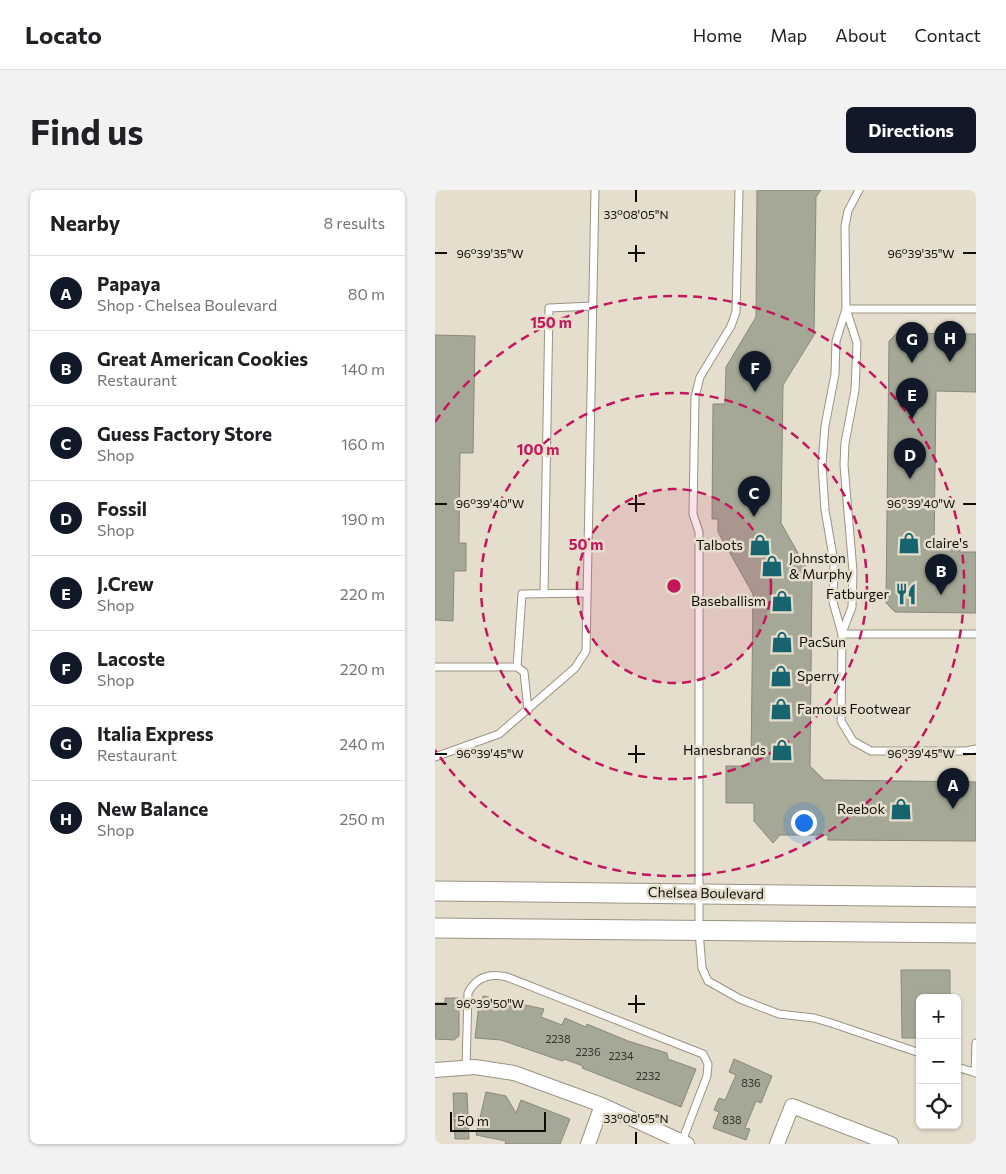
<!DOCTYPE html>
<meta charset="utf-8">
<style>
:root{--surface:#fff;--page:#f2f2f2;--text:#202124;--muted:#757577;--line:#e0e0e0;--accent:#111827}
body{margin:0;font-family:Commissioner,sans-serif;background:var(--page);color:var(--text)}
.controls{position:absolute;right:15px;bottom:15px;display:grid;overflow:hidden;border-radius:8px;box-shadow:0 1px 4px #0004}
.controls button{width:45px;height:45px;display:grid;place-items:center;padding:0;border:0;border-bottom:1px solid var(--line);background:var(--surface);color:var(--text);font:25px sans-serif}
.scale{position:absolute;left:15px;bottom:12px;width:96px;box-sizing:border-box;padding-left:5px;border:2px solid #0f0c07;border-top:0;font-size:14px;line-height:18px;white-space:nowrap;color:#0f0c07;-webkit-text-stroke:4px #e5decd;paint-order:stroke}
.you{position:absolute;left:368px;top:632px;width:18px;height:18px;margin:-12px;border:4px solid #fff;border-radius:50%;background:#1a73e8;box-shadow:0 0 0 8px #1a73e833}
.badge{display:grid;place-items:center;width:32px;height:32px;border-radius:50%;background:var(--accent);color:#fff;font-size:16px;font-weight:700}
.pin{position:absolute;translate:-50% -41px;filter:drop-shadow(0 1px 2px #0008)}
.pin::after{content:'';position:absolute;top:26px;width:18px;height:15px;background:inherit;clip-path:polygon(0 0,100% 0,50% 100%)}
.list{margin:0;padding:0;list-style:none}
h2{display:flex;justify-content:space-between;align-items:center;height:65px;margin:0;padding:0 20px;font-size:21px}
h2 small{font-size:16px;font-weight:400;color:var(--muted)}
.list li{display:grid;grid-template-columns:32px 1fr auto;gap:15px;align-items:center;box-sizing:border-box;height:75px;padding:0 20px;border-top:1px solid var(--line)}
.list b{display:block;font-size:19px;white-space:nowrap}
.list p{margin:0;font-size:16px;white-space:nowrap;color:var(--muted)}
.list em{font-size:16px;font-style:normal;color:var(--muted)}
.icon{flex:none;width:28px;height:28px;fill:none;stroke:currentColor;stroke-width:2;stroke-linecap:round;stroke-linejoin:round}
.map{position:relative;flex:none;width:541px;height:954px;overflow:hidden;border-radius:8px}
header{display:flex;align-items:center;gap:30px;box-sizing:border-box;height:70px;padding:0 25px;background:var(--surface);border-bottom:1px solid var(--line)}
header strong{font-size:24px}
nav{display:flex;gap:28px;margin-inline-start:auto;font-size:18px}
.intro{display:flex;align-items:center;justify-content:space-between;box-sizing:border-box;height:120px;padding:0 30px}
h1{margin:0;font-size:35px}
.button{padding:12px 22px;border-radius:8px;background:var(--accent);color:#fff;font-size:18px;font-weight:700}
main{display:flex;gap:30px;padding:0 30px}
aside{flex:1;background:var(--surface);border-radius:8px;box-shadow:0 1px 4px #0004}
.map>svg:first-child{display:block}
.building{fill:#a6a897;stroke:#88897a}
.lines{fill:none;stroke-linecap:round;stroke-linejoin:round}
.lane-casing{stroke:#9a9384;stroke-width:9}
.street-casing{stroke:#9a9384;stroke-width:16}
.secondary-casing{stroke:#9a9384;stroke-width:21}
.lane{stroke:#fff;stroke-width:7}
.street{stroke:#fff;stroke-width:14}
.secondary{stroke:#fff;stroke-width:19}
.ticks{fill:none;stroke:#0f0c07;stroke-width:2}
.ring{fill:none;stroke:#c2185b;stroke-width:2.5;stroke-dasharray:9 6}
.labels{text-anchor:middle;stroke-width:5;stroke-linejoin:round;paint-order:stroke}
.number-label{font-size:11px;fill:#35332b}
.poi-label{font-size:14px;fill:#0f0c07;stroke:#e5decd;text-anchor:start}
.street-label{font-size:14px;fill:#0f0c07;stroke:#e5decd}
.ticks-label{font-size:12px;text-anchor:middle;fill:#0f0c07;stroke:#e5decd;stroke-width:5;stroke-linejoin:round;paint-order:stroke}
.centre{fill:#c2185b;stroke:#e5decd;stroke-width:2.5}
.ring-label{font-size:15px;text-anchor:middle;font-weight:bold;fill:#c2185b;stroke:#e5decd;stroke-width:5;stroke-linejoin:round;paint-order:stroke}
</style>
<header>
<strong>Locato</strong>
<nav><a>Home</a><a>Map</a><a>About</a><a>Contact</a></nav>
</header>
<div class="intro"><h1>Find us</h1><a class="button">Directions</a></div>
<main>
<aside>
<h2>Nearby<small>8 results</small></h2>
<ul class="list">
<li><span class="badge">A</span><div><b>Papaya</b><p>Shop · Chelsea Boulevard</p></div><em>80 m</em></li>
<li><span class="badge">B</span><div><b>Great American Cookies</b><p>Restaurant</p></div><em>140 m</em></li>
<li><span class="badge">C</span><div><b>Guess Factory Store</b><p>Shop</p></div><em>160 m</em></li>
<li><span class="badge">D</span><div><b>Fossil</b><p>Shop</p></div><em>190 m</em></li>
<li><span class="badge">E</span><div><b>J.Crew</b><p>Shop</p></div><em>220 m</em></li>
<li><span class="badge">F</span><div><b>Lacoste</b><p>Shop</p></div><em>220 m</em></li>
<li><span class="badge">G</span><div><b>Italia Express</b><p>Restaurant</p></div><em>240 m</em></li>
<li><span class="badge">H</span><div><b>New Balance</b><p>Shop</p></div><em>250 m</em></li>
</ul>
</aside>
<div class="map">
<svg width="541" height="954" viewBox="0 0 541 954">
<rect width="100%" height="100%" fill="#e5decd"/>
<path class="building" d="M322,0H386L381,7L379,145L348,195L346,333L377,388L375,576L389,590L541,592V651L393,650V645H345L338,653L319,631V613H291V576H316L318,404L283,342V329H277L278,214H290L291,177L321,127Z
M462,143L541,144V202L501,201L499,359H525V362H541V423L460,422L451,413L454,151Z
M0,145L40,146L38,263H25L24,353H31V381H19L18,431L0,430Z
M466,780H515V808H485V848H467Z
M48,806L109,819L106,827L127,835L130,828L151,837L152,834L193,851L232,863L233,869L261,879L246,917L147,878L148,876L129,869L128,871L124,870L66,850L40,848L44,814H47Z
M10,808H24V846L19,850L0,849V813H10Z
M299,869L337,886L326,913L321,911L310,938L315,939L311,950L278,938L284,922L279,920L284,908L290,910L301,885L294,882Z
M51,902L71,906L81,923L86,910L135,929L125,954H70L71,951L41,945Z
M18,903H32L34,949H20Z"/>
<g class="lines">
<g class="lane-casing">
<path id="lane" d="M304,0L301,122L296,136L265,187L260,207L258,324L264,342V741L267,778L273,791L305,809L344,824L379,828L396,833L485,863
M424,0L413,21L410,36L411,119L401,151L400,184L390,236L387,274L390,320L399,372L398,412L407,444L406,531L418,551L436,561H531L541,559
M411,119H541
M109,404L114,118L158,116
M407,443L417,417L418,381L409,275L410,253L420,200L422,153L411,119
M407,444H541
M0,477H82L89,482L93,520
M82,477L87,404L152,403
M0,567L64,544L140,478L151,461L160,0
M31,877L33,803C41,787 55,783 72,787L268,864L273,874L272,886L246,954
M522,877L541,883
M540,883L541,853"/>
</g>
<g class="street-casing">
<path id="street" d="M0,880L40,877L79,883L167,915L252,954
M153,954L167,915
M342,954L357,916L456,954"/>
</g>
<g class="secondary-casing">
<path id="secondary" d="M0,701L541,707
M0,738L541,743"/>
</g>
<use href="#lane" class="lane"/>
<use href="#street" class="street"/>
<use href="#secondary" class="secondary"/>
</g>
<path class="ticks" d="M201,0V12M201,55V72M0,63H12M193,63H210M528,63H541M201,305V322M0,314H12M193,314H210M528,314H541M201,555V573M0,564H12M193,564H210M528,564H541M201,805V823M0,814H12M193,814H210M201,942V954"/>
<circle cx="239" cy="396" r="97" fill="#c2185b" fill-opacity=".12"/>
<g class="ring">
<circle cx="239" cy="396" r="97"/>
<circle cx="239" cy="396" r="193"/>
<path d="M0 232A290 290 0 1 1 0 560"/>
</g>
<defs>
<g id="shop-bare" transform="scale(1.725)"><path d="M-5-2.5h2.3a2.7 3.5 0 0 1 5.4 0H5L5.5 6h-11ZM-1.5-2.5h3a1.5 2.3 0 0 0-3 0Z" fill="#17636e" stroke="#e5decd" stroke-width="2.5" paint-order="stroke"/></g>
<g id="restaurant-bare" transform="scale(1.725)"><path d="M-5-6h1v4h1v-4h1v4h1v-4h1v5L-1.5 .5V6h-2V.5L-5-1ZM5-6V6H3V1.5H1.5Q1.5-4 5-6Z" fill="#17636e" stroke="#e5decd" stroke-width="2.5" paint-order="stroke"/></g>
</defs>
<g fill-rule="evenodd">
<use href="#shop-bare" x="474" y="353"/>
<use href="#shop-bare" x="325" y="355"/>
<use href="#shop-bare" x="337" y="376"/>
<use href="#restaurant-bare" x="471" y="404"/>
<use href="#shop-bare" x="347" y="411"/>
<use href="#shop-bare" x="347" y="452"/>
<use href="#shop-bare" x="346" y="486"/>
<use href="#shop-bare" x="346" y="519"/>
<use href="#shop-bare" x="347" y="560"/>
<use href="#shop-bare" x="466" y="619"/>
</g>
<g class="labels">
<g class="number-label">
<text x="123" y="853">2238</text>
<text x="153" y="866">2236</text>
<text x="186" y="870">2234</text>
<text x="213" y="890">2232</text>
<text x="316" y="897">836</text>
<text x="297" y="934">838</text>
</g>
<g class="poi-label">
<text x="490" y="358">claire's</text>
<text x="308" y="360" text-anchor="end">Talbots</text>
<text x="354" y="373">Johnston<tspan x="354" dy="16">&amp; Murphy</tspan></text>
<text x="454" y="409" text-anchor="end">Fatburger</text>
<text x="331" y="416" text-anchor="end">Baseballism</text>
<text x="364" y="457">PacSun</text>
<text x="362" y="491">Sperry</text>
<text x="362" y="524">Famous Footwear</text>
<text x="331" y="565" text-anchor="end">Hanesbrands</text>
<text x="450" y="624" text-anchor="end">Reebok</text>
</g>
<g class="street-label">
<text transform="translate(271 703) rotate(1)" y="5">Chelsea Boulevard</text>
</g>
</g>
<g class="ticks-label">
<text x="201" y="29">33°08'05"N</text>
<text x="486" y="68">96°39'35"W</text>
<text x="55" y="68">96°39'35"W</text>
<text x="486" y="318">96°39'40"W</text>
<text x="55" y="318">96°39'40"W</text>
<text x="486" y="568">96°39'45"W</text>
<text x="55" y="568">96°39'45"W</text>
<text x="55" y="818">96°39'50"W</text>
<text x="201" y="933">33°08'05"N</text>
</g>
<circle cx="239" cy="396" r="8" class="centre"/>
<g class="ring-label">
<text x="116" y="138">150 m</text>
<text x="103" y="265">100 m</text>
<text x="151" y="360">50 m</text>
</g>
</svg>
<div class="controls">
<button>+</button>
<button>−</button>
<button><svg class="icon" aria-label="locate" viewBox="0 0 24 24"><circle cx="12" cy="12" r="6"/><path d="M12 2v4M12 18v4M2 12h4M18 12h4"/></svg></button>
</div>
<div class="scale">50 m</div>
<div class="you"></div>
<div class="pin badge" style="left:518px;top:619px">A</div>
<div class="pin badge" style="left:506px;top:405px">B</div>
<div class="pin badge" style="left:319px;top:327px">C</div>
<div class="pin badge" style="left:475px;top:289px">D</div>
<div class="pin badge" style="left:477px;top:229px">E</div>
<div class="pin badge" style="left:320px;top:202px">F</div>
<div class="pin badge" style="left:477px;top:173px">G</div>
<div class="pin badge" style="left:515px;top:172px">H</div>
</div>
</main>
